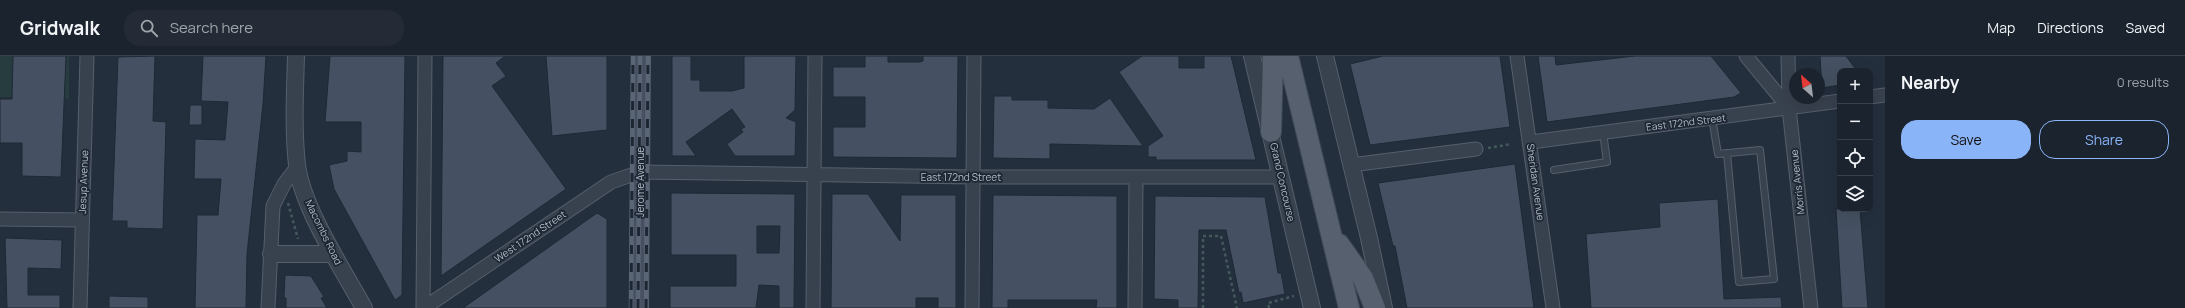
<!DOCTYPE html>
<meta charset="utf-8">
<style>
:root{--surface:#1b232e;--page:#242b36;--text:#f1f3f6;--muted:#a0a4aa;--line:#39404a;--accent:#8ab4f8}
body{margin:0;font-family:Manrope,sans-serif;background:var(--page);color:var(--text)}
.controls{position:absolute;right:12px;top:12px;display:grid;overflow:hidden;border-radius:8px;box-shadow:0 4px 16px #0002}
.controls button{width:36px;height:36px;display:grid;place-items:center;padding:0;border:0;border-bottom:1px solid var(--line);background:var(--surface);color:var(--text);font:20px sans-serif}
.compass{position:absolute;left:1789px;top:12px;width:36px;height:36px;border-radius:50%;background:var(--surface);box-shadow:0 4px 16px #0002;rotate:332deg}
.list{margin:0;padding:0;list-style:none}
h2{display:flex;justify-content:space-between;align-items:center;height:52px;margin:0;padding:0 16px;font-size:17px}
h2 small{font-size:13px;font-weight:400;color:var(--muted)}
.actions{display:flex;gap:8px;padding:12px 16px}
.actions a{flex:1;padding:9px 0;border:1px solid var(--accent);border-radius:16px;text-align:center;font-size:14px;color:var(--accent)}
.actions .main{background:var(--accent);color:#111}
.icon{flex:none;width:22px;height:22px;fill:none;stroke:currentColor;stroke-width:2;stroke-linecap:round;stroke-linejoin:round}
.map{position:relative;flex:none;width:1885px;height:252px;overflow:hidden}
header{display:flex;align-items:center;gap:24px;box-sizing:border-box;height:56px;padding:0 20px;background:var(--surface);border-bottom:1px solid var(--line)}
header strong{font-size:19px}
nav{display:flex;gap:22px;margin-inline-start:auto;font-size:14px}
.search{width:280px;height:36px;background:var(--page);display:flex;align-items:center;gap:10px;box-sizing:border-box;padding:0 14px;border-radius:16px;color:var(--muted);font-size:15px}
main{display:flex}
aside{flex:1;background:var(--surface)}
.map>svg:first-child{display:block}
.green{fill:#263c3f}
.building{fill:#455162;stroke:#1f2835;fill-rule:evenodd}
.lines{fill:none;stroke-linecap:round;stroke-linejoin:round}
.service-casing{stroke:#565f6c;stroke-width:8}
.minor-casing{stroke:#565f6c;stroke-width:15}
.tertiary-casing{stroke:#565f6c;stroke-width:18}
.secondary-casing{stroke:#565f6c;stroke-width:20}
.primary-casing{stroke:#414a57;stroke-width:22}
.path{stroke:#44595c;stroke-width:2.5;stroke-dasharray:3 3;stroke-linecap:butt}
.service{stroke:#38414e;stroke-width:6}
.minor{stroke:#38414e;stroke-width:13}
.tertiary{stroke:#38414e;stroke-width:16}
.secondary{stroke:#465061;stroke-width:18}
.primary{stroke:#56606e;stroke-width:20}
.rail-casing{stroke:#5a6575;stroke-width:4.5}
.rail{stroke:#1d2633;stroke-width:3;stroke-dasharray:9;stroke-linecap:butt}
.labels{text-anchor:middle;stroke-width:3.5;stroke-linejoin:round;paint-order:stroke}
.street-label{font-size:10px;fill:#b4bcc9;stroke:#1d2633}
</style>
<header>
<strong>Gridwalk</strong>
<div class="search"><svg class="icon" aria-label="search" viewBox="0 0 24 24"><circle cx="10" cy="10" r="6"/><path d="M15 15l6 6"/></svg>Search here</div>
<nav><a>Map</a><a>Directions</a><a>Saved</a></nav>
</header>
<main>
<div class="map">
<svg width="1885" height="252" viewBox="0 0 1885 252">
<rect width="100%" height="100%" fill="#242f3e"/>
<path class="green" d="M0,0H69V43L0,41Z"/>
<path class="building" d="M13,0H66L61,121L22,120V87H0V43H12Z
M155,0L153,65L166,66L163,173L127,172V165H112L118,1Z
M203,0H266L263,48L247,198L246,252H195L197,159H218L221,123H194L195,83L225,84L228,46L201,45Z
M330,0H405L402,239L395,244L334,133L329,109L347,105V95L361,96V66H325Z
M443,0H505L496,7L506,20L492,30L566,133L441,220Z
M546,0H607V74L552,80Z
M672,0H691V24H700V35H732L744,32V0H796L795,54L786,62L796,66L795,100H735L727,88L743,76L741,73L745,71L732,53L686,86L696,100H672Z
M865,0H888V6H920L923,5V0H958L957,102L833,101V71H865V41H833V11H865Z
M1142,0H1179V12H1204V0H1231L1256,104H1156V101H1148V90L1163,80L1119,16Z
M1383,0H1500L1510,71L1370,89L1350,8Z
M1538,0H1555L1556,9L1635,0H1711L1741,37L1734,41L1547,66Z
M1820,0H1846L1857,15H1840V29L1822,32Z
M994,40H1012V44H1048V52L1094,53L1110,42L1143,90L1050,88V103L993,102Z
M190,49H202V69H189Z
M1515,108L1534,252H1407L1395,190H1393L1378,127Z
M671,137L795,138L794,252H779V230L759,229L756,252H670V230H736V199H671ZM757,170H780L779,197H757Z
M832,138H868L900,185L901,139H956V252H938V242H916V252H831Z
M993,139L1117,140V252H1096L1097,244H1008V252H992Z
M1155,140L1265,141L1278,217H1281L1285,238L1243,247L1241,236L1239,237L1226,174H1199L1198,252H1178V244L1154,243Z
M1718,143L1724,243L1781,241L1782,252H1591L1586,178L1660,171L1659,147Z
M1836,153H1860L1868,252H1842Z
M597,157L607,163V252H463Z
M5,182L62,184L61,213L28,212V239H60V252H7Z
M285,219L311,220L324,241L321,242L327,252H286V242H284Z
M109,240L148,241V252H109Z"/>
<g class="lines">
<g class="service-casing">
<path id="service" d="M1712,62L1718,98L1760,94L1774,223L1739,226L1727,97
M1554,114L1607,106L1603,76"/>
</g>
<g class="minor-casing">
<path id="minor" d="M1517,0L1553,252
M1746,0L1789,52
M1788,0L1789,52L1811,252
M1870,41L1885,39
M1531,86L1840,45
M1351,109L1476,93
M0,163L82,164
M80,252L87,0
M268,252L273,150L284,128L297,111
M423,252L425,0
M424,252L611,126L640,116L973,121H1282
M813,252L815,0
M972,252L974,0
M1135,252L1136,122"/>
</g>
<g class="tertiary-casing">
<path id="tertiary" d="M296,0C295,36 293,73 297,109C302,151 343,214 364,252
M1252,0L1312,252
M1325,0L1369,182L1384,252
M271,198H333"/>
</g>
<g class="secondary-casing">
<path id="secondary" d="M639,252L641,0"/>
</g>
<g class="primary-casing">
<path id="primary" d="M1288,0L1349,252
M1271,76L1273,0
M1339,188L1363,222L1375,252"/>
</g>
<path class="path" d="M1488,92L1511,88
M288,147L298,183
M1203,252V180H1221L1237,252
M1269,252L1268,247L1294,240"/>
<use href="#service" class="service"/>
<use href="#minor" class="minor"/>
<use href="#tertiary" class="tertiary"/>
<use href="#secondary" class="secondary"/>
<use href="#primary" class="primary"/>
<g class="rail-casing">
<path id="rail" d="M631,252L633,0
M638,252L640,0
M646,252L648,0"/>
</g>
<use href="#rail" class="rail"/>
</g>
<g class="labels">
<g class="street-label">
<text transform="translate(1686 66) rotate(-7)" y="4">East 172nd Street</text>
<text x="961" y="125">East 172nd Street</text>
<text transform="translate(83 126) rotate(-88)" y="4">Jesup Avenue</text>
<text transform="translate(640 126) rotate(-90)" y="4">Jerome Avenue</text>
<text transform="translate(1283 126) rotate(77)" y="4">Grand Concourse</text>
<text transform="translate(1536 126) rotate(82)" y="4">Sheridan Avenue</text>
<text transform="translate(1797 126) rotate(-96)" y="4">Morris Avenue</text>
<text transform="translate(324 176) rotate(64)" y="4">Macombs Road</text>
<text transform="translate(530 180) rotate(-34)" y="4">West 172nd Street</text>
</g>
</g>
</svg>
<div class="controls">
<button>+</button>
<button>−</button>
<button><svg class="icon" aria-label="locate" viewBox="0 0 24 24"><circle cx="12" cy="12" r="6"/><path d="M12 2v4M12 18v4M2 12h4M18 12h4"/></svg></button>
<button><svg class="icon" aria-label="layers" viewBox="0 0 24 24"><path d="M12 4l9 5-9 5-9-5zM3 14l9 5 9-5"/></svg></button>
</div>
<svg class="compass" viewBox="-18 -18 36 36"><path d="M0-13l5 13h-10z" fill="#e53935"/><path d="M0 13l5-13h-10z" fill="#a0a4aa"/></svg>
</div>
<aside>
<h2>Nearby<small>0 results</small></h2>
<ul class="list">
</ul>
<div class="actions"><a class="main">Save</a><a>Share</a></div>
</aside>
</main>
